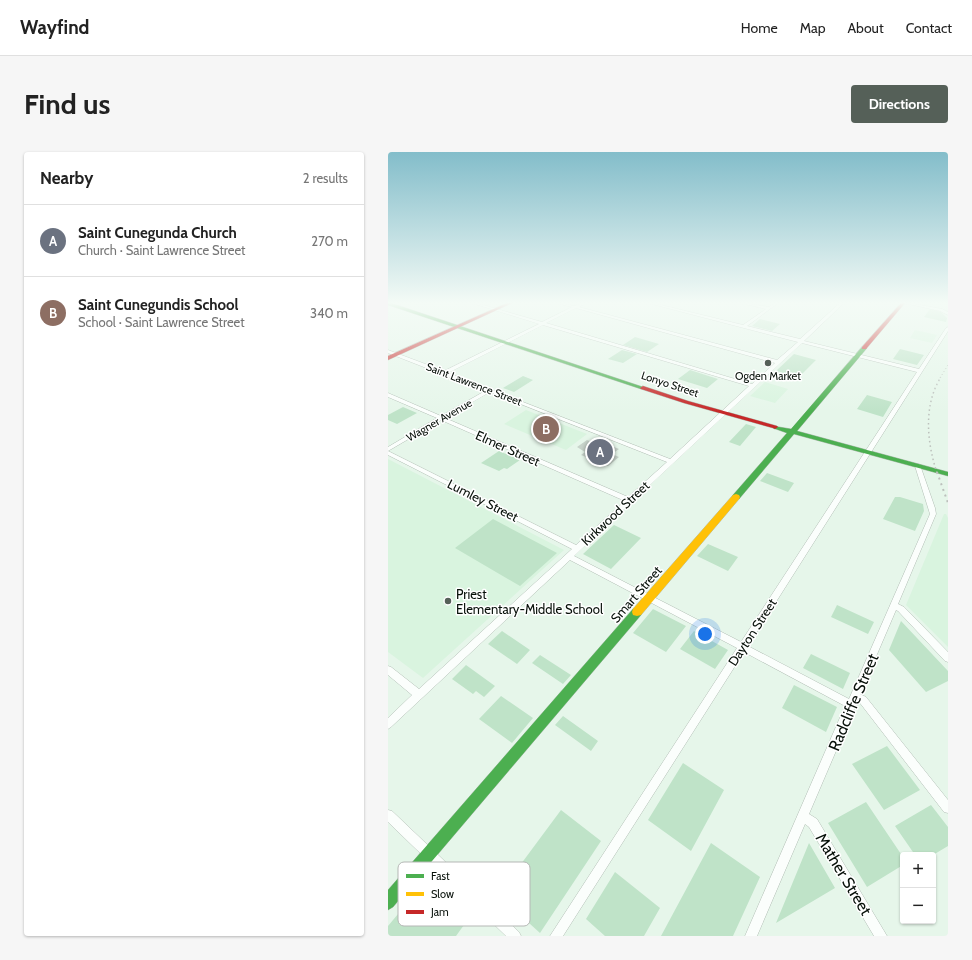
<!DOCTYPE html>
<meta charset="utf-8">
<style>
:root{--surface:#fff;--page:#f6f6f6;--text:#222;--muted:#767676;--line:#e0e0e0;--accent:#556058}
body{margin:0;font-family:Cabin,sans-serif;background:var(--page);color:var(--text)}
.controls{position:absolute;right:12px;bottom:12px;display:grid;overflow:hidden;border-radius:4px;box-shadow:0 1px 3px #0004}
.controls button{width:36px;height:36px;display:grid;place-items:center;padding:0;border:0;border-bottom:1px solid var(--line);background:var(--surface);color:var(--text);font:20px sans-serif}
.you{position:absolute;left:317px;top:482px;width:14px;height:14px;margin:-10px;border:3px solid #fff;border-radius:50%;background:#1a73e8;box-shadow:0 0 0 6px #1a73e833}
.badge{display:grid;place-items:center;width:26px;height:26px;border-radius:50%;background:var(--accent);color:#fff;font-size:13px;font-weight:700}
.pin{position:absolute;translate:-50% -50%;border:2px solid #fff;box-shadow:0 1px 4px #0006}
.list{margin:0;padding:0;list-style:none}
h2{display:flex;justify-content:space-between;align-items:center;height:52px;margin:0;padding:0 16px;font-size:17px}
h2 small{font-size:13px;font-weight:400;color:var(--muted)}
.list li{display:grid;grid-template-columns:26px 1fr auto;gap:12px;align-items:center;box-sizing:border-box;height:72px;padding:0 16px;border-top:1px solid var(--line)}
.list b{display:block;font-size:15px;white-space:nowrap}
.list p{margin:0;font-size:13px;white-space:nowrap;color:var(--muted)}
.list em{font-size:13px;font-style:normal;color:var(--muted)}
.map{position:relative;flex:none;width:560px;height:784px;overflow:hidden;border-radius:4px}
header{display:flex;align-items:center;gap:24px;box-sizing:border-box;height:56px;padding:0 20px;background:var(--surface);border-bottom:1px solid var(--line)}
header strong{font-size:19px}
nav{display:flex;gap:22px;margin-inline-start:auto;font-size:14px}
.intro{display:flex;align-items:center;justify-content:space-between;box-sizing:border-box;height:96px;padding:0 24px}
h1{margin:0;font-size:28px}
.button{padding:10px 18px;border-radius:4px;background:var(--accent);color:#fff;font-size:14px;font-weight:700}
main{display:flex;gap:24px;padding:0 24px}
aside{flex:1;background:var(--surface);border-radius:4px;box-shadow:0 1px 3px #0004}
.map>svg:first-child{display:block}
.built{fill:#d9f4df}
.green{fill:#bfe3c8}
.building{fill:#c7d3ca}
.lines{fill:none;stroke-linecap:round;stroke-linejoin:round}
.street-casing{stroke:#b2beb5;stroke-width:1}
.fast-casing{stroke:#b2beb5;stroke-width:1}
.slow-casing{stroke:#b2beb5;stroke-width:1}
.jam-casing{stroke:#b2beb5;stroke-width:1}
.street{fill:#fbfefc;fill-rule:evenodd}
.fast{fill:#4caf50;fill-rule:evenodd}
.slow{fill:#ffc107;fill-rule:evenodd}
.jam{fill:#c62828;fill-rule:evenodd}
.rail-far2{stroke:#bcc0bc;stroke-width:1;stroke-dasharray:1 2.5;stroke-linecap:butt}
.rail-far1{stroke:#bcc0bc;stroke-width:1.5;stroke-dasharray:1.5 3;stroke-linecap:butt}
.rail{stroke:#bcc0bc;stroke-width:2;stroke-dasharray:2 4;stroke-linecap:butt}
.poi-dot{fill:#556058;stroke:#fff;stroke-width:1.5}
.labels{text-anchor:middle;stroke-width:3;stroke-linejoin:round;paint-order:stroke}
.far-poi-label{font-size:11px;fill:#071009;stroke:#fff}
.far-street-label{font-size:11px;fill:#071009;stroke:#fff}
.street-label{font-size:13px;fill:#071009;stroke:#fff}
.poi-label{font-size:13px;fill:#071009;stroke:#fff;text-anchor:start}
.near-street-label{font-size:16px;fill:#071009;stroke:#fff}
.key{fill:#fff;stroke:#b5b7b5;stroke-width:1}
.key-label{font-size:11px;fill:#071009}
</style>
<header>
<strong>Wayfind</strong>
<nav><a>Home</a><a>Map</a><a>About</a><a>Contact</a></nav>
</header>
<div class="intro"><h1>Find us</h1><a class="button">Directions</a></div>
<main>
<aside>
<h2>Nearby<small>2 results</small></h2>
<ul class="list">
<li><span class="badge" style="background:#6b7280">A</span><div><b>Saint Cunegunda Church</b><p>Church · Saint Lawrence Street</p></div><em>270 m</em></li>
<li><span class="badge" style="background:#8d6e63">B</span><div><b>Saint Cunegundis School</b><p>School · Saint Lawrence Street</p></div><em>340 m</em></li>
</ul>
</aside>
<div class="map">
<svg width="560" height="784" viewBox="0 0 560 784">
<rect width="100%" height="100%" fill="#e6f6ea"/>
<path class="built" d="M527,178L549,183L544,191L522,186Z
M377,230L400,237L387,251L362,244Z
M138,258L199,282L178,298L116,272Z
M0,307L176,398L35,526L0,500Z
M556,362H558L560,366V495L518,453Z"/>
<path class="green" d="M542,157L553,160L559,166L558,170L536,165Z
M372,167L392,172L384,179L364,174Z
M247,185L271,192L259,200L235,193Z
M512,197L536,203L529,213L505,207Z
M234,198L249,202L235,211L220,207Z
M406,202L428,208L411,225L388,219Z
M302,218L330,227L319,236L290,227Z
M135,224L145,228L126,240L115,236Z
M479,243L504,250L495,265L469,257Z
M15,255L29,261L9,272L0,268V263Z
M358,272L368,275L352,294L341,290Z
M111,299L132,308L119,317L116,316L111,319L93,311Z
M379,321L406,331L400,340L372,329Z
M507,345H512L535,352L536,359L527,379L495,367Z
M105,367L169,401L132,434L67,396Z
M226,373L253,386L223,417L195,402Z
M320,392L350,405L340,419L309,404Z
M449,453L486,470L480,482L443,465Z
M265,457L298,474L278,500L245,481Z
M513,469L560,519V529L538,540L501,498Z
M114,479L142,498L129,512L100,492Z
M306,479L340,498L327,517L292,497Z
M423,502L462,521L455,537L415,516Z
M152,503L183,523L175,532L144,511Z
M78,513L107,534L96,545L88,539L85,542L64,527Z
M406,533L449,555L438,580L394,556Z
M113,544L145,566L124,591L91,567Z
M175,564L210,589L203,599L167,573Z
M499,594L532,638L496,658L464,612Z
M295,611L336,638L303,699L260,668Z
M478,650L515,705V713L479,735L440,671Z
M543,653L560,675V694L545,703H527L507,674Z
M173,658L213,689L152,781L110,743Z
M323,691L372,725L345,784H273Z
M421,691L447,736L388,771Z
M227,720L272,756L256,784H217L198,767Z
M41,725L81,766L68,784H0V774Z"/>
<path class="building" d="M199,288L215,294L218,295L221,293L231,297L224,302L231,305L220,314L193,303L197,300L189,295Z"/>
<g class="lines">
<g class="street-casing">
<path id="street" d="M84,151H88L154,170L184,155L172,152L171,151L187,154L193,151H197L196,152L191,155L389,208L410,190L260,151H265L355,173L378,157L357,152L356,151L381,155L386,151H390L359,174L412,187L452,151H456L416,189L531,217L558,176L560,175V179L360,494L461,547L542,362L527,314L530,312L532,313L547,356L548,362L510,452L516,455L560,500V510L557,509L510,459L508,458L472,542L478,545L560,648V661L556,660L472,551L469,549V553L466,557L421,662L429,667L499,784H486L421,675L417,672L369,784H357L457,554L356,500L175,784H162L349,496L182,408L3,575L0,577V566L24,543L0,523V514L3,515L31,537L184,397L0,303V299L188,393L237,349L53,268L0,299V295L49,266L0,245V241L53,264L97,239L0,201V198L56,219L151,172ZM188,156L387,211L364,232L158,171ZM155,173L361,234L282,307L60,221ZM414,191L529,220L353,490L186,404ZM102,240L279,310L240,345L57,266Z
M516,151H521L554,157L560,160V163L552,159Z
M0,658L4,659L131,780L133,784H118L0,670Z"/>
</g>
<g class="fast-casing">
<path id="fast" d="M0,151H3L258,236L253,237L0,153Z
M474,195L479,196L409,279L560,320V324L406,282L351,347H345L344,345L345,343L399,281L385,276V274L403,277Z
M249,456L253,457L254,460L253,463L5,755L0,758V738L245,457Z"/>
</g>
<g class="slow-casing">
<path id="slow" d="M348,342L351,343L352,345L351,347L253,463L249,464L245,463L244,460L245,457L345,343Z"/>
</g>
<g class="jam-casing">
<path id="jam" d="M119,151H124L0,208V204Z
M513,151H517L478,197H474V195Z
M255,234L300,249L389,274L390,275L387,277L385,276L296,251L253,237L252,236Z"/>
</g>
<use href="#street" class="street"/>
<use href="#fast" class="fast"/>
<use href="#slow" class="slow"/>
<use href="#jam" class="jam"/>
<path class="rail-far2" d="M552,226L560,213"/>
<path class="rail-far1" d="M549,321C539,291 535,253 553,225"/>
<path class="rail" d="M549,320L560,351"/>
</g>
<linearGradient id="sky" x2="0" y2="1"><stop stop-color="#83bdca"/><stop offset="0.58" stop-color="#f4fbf6"/><stop offset="1" stop-color="#f4fbf6" stop-opacity="0"/></linearGradient>
<rect width="560" height="260" fill="url(#sky)"/>
<g class="poi-dot">
<circle cx="380" cy="211" r="4"/>
<circle cx="60" cy="449" r="4"/>
</g>
<g class="labels">
<g class="far-poi-label">
<text x="380" y="228">Ogden Market</text>
</g>
<g class="far-street-label">
<text transform="translate(86 232) rotate(21)" y="4">Saint Lawrence Street</text>
<text transform="translate(282 232) rotate(18)" y="4">Lonyo Street</text>
<text transform="translate(51 268) rotate(-30)" y="4">Wagner Avenue</text>
</g>
<g class="street-label">
<text transform="translate(120 296) rotate(24)" y="5">Elmer Street</text>
<text transform="translate(95 348) rotate(27)" y="5">Lumley Street</text>
<text transform="translate(227 361) rotate(-43)" y="5">Kirkwood Street</text>
<text transform="translate(248 442) rotate(-49)" y="5">Smart Street</text>
<text transform="translate(364 480) rotate(-57)" y="5">Dayton Street</text>
</g>
<g class="poi-label">
<text x="68" y="447">Priest<tspan x="68" dy="15">Elementary‑Middle School</tspan></text>
</g>
<g class="near-street-label">
<text transform="translate(465 550) rotate(-67)" y="6">Radcliffe Street</text>
<text transform="translate(456 722) rotate(59)" y="6">Mather Street</text>
</g>
</g>
<rect x="10" y="710" width="132" height="64" rx="6" class="key"/>
<rect x="18" y="722" width="18" height="4" fill="#4caf50"/>
<rect x="18" y="740" width="18" height="4" fill="#ffc107"/>
<rect x="18" y="758" width="18" height="4" fill="#c62828"/>
<g class="key-label">
<text x="43" y="728">Fast</text>
<text x="43" y="746">Slow</text>
<text x="43" y="764">Jam</text>
</g>
</svg>
<div class="controls">
<button>+</button>
<button>−</button>
</div>
<div class="you"></div>
<div class="pin badge" style="left:212px;top:300px;background:#6b7280">A</div>
<div class="pin badge" style="left:158px;top:277px;background:#8d6e63">B</div>
</div>
</main>
